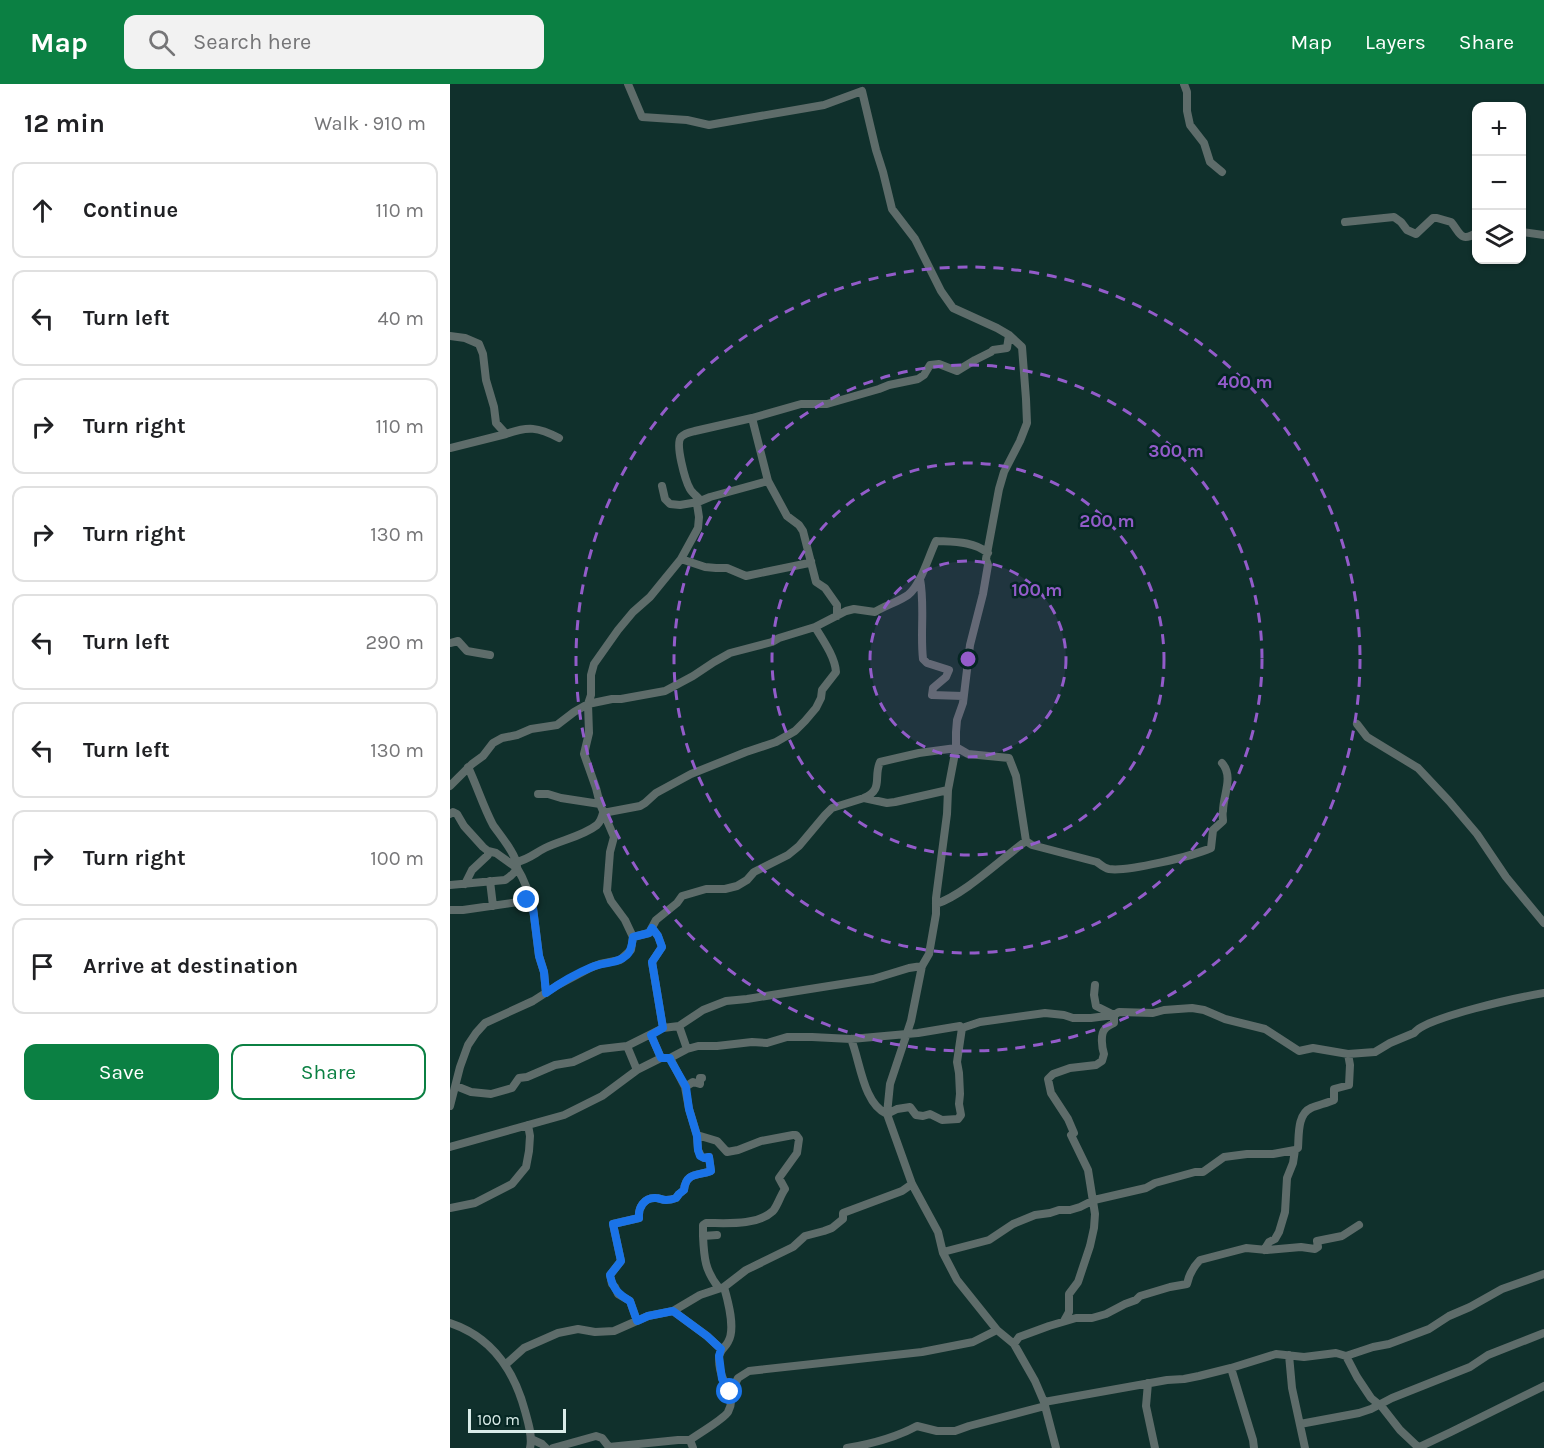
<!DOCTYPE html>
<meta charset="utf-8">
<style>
:root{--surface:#fff;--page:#f2f2f2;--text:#202124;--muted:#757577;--line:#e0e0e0;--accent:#0b8043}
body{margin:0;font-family:Karla,sans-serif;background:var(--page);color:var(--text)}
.controls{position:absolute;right:18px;top:18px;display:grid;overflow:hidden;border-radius:12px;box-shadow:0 2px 4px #0004}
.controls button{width:54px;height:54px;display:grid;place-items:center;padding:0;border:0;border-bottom:2px solid var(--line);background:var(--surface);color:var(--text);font:30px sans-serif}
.scale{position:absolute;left:18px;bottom:15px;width:98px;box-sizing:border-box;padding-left:6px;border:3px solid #daece9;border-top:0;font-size:16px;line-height:21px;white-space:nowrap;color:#daece9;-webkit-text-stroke:4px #052623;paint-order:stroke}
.stop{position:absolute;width:18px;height:18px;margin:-14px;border:4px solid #1a73e8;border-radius:50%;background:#fff}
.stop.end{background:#1a73e8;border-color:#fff;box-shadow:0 2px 6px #0008}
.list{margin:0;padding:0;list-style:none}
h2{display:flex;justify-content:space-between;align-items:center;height:78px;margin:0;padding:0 24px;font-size:26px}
h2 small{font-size:20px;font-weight:400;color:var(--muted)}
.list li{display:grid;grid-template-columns:39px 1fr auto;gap:18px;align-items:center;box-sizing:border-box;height:96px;margin:0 12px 12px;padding:0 12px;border:2px solid var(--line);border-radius:12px}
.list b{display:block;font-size:22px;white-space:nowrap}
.list em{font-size:20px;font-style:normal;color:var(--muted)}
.actions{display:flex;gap:12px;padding:18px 24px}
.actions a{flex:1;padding:14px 0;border:2px solid var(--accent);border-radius:12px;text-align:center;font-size:21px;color:var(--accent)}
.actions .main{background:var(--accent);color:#fff}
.icon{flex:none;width:33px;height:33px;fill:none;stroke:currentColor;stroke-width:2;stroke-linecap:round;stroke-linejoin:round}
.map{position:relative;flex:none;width:1094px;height:1364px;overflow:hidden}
header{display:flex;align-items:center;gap:36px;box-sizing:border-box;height:84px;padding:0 30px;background:var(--accent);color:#fff}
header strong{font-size:28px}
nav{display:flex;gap:33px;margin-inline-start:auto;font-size:21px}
.search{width:420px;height:54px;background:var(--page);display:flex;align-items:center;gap:15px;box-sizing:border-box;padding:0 21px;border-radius:12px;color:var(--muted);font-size:22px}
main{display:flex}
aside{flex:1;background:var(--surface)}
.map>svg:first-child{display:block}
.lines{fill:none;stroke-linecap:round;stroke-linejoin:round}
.street{stroke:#5e6c6a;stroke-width:8}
.route{stroke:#1a73e8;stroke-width:8}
.ring{fill:none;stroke:#935cca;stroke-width:3;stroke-dasharray:10 8}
.centre{fill:#935cca;stroke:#052623;stroke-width:3}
.ring-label{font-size:18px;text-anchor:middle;font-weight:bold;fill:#935cca;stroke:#052623;stroke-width:5;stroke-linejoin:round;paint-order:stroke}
</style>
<header>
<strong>Map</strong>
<div class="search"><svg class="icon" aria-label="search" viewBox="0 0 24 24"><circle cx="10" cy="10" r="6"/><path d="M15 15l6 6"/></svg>Search here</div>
<nav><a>Map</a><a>Layers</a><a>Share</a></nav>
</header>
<main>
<aside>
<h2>12 min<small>Walk · 910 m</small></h2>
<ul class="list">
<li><svg class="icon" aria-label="ahead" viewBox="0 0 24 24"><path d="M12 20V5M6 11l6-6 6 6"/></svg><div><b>Continue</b></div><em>110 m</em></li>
<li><svg class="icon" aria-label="left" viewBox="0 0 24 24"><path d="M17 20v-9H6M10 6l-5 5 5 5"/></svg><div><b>Turn left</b></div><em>40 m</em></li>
<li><svg class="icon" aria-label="right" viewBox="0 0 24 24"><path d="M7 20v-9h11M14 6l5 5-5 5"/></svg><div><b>Turn right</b></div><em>110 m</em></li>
<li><svg class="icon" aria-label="right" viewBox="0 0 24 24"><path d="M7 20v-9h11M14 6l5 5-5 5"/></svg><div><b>Turn right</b></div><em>130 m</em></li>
<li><svg class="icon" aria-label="left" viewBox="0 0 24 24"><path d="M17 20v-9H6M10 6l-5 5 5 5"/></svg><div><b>Turn left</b></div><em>290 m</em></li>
<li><svg class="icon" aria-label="left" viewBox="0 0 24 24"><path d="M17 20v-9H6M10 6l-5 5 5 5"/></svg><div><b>Turn left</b></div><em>130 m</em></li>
<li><svg class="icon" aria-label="right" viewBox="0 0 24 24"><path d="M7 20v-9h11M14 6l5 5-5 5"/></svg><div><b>Turn right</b></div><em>100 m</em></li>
<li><svg class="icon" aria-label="arrive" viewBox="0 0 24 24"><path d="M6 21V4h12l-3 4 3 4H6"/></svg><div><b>Arrive at destination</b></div></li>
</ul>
<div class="actions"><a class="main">Save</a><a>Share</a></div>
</aside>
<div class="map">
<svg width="1094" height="1364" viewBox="0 0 1094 1364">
<rect width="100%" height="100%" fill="#10302c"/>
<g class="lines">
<path class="street" d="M178,0L192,33L237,36L259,41L374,21L412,7L426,66L433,88L442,125L465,155L491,207L503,224L547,244L559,251L572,263L576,315L577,339L570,357L554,388L549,405L536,475L538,481L533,510L520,561L513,619L507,636L506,648V664L498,706L497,730L486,814V830L479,870L472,882L461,937L440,1000L437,1030L462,1100L488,1148L493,1169L507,1196L547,1246L564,1260L585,1297L594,1318L606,1364
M734,0L737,8V27L740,41L754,59L760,78L772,88
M895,138L944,133L951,138L957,146L966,150L983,134H987L1001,138C1010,148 1010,159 1026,149
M1072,148L1094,151
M0,252L15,254L29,260L33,270L36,296L44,323L46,339L56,350L0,364
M56,350C78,342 88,343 109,354
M318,397L337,432L349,441L353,447L366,498L375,504L387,521V532
M212,402L215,415L220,420L230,421L248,418
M250,416C247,412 242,409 240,405C235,396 225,360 231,353C235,349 241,348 245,347L302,334
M231,475L255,483L266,484H277L296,492L359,479L361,477
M470,495C475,521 470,549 473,575L477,579L499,586L496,593L483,604L482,611L513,612
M365,543L396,527L404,525L425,528C434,522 450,517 458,511C471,501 479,471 486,457C504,458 523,457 538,469
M0,559L8,557L17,567L40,571
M907,640L917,653L968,684L999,717L1027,750L1056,793L1094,839
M0,702L22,680L33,672L43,659L52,654L67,651L81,645L107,641L124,628L138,620L162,615H171L215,607L243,592L264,578L280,569L322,558L329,554L365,543C373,556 385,573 386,588L372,606L371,614L366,624L355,637L345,647L326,658L296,668L241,690L206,709L195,719L190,722L153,729C152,733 151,737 147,741C133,752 112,756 95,764C85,769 78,776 66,778
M88,710H98L111,714L150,720
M414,714C434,705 423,694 430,678L469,669L506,664
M0,730L3,728L7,730L14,742L33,763L38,767L46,769L67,784L72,793L82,816L89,872L94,888L96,909
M576,757L582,761L647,778C651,781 654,784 659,785C677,788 743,772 761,764L763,746L773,737C773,734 772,730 773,727C773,711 784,693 772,679
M40,797L43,822
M15,800L22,786L38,771V767
M0,801L55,796C60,793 66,789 67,782C67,771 49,750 43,741C33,722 27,702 18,683
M486,820C514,811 551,775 576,757L566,692L559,674L518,670L506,663
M0,826H13L82,816
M202,844L208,852L212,863L202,878L213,944L229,942
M183,853L199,849L206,836L227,819L232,812L256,805H275L287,802L297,796L304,788L338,771L349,762L375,731L382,724L414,714L437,719L445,718L498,706
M512,944L530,938L595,929L614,931L623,934H641L664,931L669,928L703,929L714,926L742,924L754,926L775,935L815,945L849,967L863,964L898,970L925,968L940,959L964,949C976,933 1070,913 1094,909
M201,951L211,974
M177,962L213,944
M237,965L248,962H267L302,958L317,959L337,953H362L401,955L468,949L510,942L512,944L507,978L509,989L510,1010L509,1020L511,1031L508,1035L492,1036L480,1030L473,1032L466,1031L460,1023L447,1025L437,1030C413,1020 410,976 401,955
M6,1002L21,1008L41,1010L62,1004L69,994L77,993L105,981L123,978L151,965L177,962L187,986
M235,1003L243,998L250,1000V994H252
M0,1022L10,983L18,961L26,949L35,939L83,917L108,901L140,884L150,880L170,876L181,866L183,853L175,836L161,817L157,807L160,768L164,753L150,720L146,704L134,670L139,649L138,620L141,611V591L144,580L168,546L183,528L200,513L231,475L248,444L249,433L247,420L248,418L260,413L318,397L302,334L351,320H377L429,305L439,301L468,295L474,291L480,281L489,280L507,287L525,276L541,268L543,266L557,264L559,251
M247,1051L267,1057L277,1068L288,1066L311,1057L343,1051H346L349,1055L347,1069L329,1094L335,1105C330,1112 328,1121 323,1127C307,1142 276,1139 256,1139L253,1141V1152L267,1151
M0,1063L114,1031L152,1012L187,986L211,974H220L237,965L229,942L253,926L276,917L297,915L423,895L459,884L472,882
M0,1124L25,1119L62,1100L76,1083L79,1067L80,1052L78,1041
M253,1152C254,1174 255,1187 269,1204
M814,1166L819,1158L825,1155L829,1148L835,1128L837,1094L843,1079L845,1066L848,1064C849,1052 847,1030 861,1024C868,1021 877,1019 884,1016V1005L899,1001L900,981L898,970
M493,1168L539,1156L563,1140L585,1131L600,1129L609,1126H620L630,1123L644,1116L696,1104L705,1099L745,1088H753L774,1073L797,1070H823L845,1066
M223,1227L257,1252L271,1265
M187,1237L180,1217L168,1210L165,1203L162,1200L160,1191L171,1177L163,1140L189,1134C188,1124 194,1113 206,1114C209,1114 212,1116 216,1116C218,1116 223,1115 226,1114L229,1110L234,1106C236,1088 248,1092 261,1087L259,1073L254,1074L251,1072L248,1066L247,1051L239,1025L235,1003L220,974
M614,1237L619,1228V1210L628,1198L640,1162L644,1144L645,1130L638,1086L621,1051L624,1049L618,1035L601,1009L598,995L603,990L620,984L646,981L652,977L654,970C652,964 650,950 655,945C656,943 662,940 664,939V931L646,922L644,911L645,901
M0,1239C42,1253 64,1286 75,1327C78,1338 83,1353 80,1364
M564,1260L569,1253L599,1242L626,1234H642L656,1230L675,1220L686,1216L690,1212L720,1203L737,1200C739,1190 743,1183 750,1176L796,1164L817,1166L851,1163L865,1165L868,1163L867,1157L892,1152L909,1141
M839,1271L842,1304L855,1364
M896,1272L907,1293L921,1314L932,1323L950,1346L969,1364
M55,1281L74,1264L108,1249L128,1245L145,1248L164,1247L198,1232L223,1227L250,1211L274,1203L296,1186L343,1163L355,1152L374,1147L382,1144L393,1135V1129L452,1107L462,1100
M781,1284L803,1356L804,1364
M698,1299L696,1322L705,1364
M281,1308L288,1294L299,1287L472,1268L523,1258L547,1246
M594,1318L717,1296L734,1295L749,1292L781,1284L826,1270L854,1273L886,1269L896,1272L923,1263L939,1260L979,1245L999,1232L1020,1223L1052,1205L1094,1190
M850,1340L909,1329L921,1325L942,1314L1020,1283L1038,1271L1094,1249
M81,1355L92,1360L96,1364
M103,1364L146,1352L152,1354L159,1363L228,1356H240
M243,1364L240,1356C248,1350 274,1335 278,1328C285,1315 279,1307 274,1297C271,1291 269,1281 269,1274C269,1266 275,1264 278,1258C286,1245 278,1217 274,1203
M397,1364C421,1360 445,1354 467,1342L487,1347H505L519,1342L595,1322
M967,1364L1001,1348L1094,1302"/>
</g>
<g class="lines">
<path class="route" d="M77,816H82L89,872L94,888L96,909C110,899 125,890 142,883C153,878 168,880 177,871C182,866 182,859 183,853L199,849L202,844L208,852L212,863L202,878L213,944L201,951L211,974H220L221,977L236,1003L239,1025L247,1052L248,1066L250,1072L254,1074L259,1073L261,1087C248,1092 236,1088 234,1106L229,1110L226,1114C224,1115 218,1116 216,1116C212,1116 209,1114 206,1114C194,1113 188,1124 189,1134L163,1140L171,1177L160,1191C163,1205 168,1210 180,1217L187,1237L198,1232L223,1227L257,1252L271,1265L269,1272L272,1295L280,1308"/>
</g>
<circle cx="518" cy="575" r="98" fill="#935cca" fill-opacity=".12"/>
<g class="ring">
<circle cx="518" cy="575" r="98"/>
<circle cx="518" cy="575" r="196"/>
<circle cx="518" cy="575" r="294"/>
<circle cx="518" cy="575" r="392"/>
</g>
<circle cx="518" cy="575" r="9" class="centre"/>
<g class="ring-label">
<text x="795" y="304">400 m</text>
<text x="726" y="373">300 m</text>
<text x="657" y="443">200 m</text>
<text x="587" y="512">100 m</text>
</g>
</svg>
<div class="controls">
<button>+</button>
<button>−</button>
<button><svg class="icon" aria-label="layers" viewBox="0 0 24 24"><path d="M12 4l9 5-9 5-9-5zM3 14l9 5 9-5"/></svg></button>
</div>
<div class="scale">100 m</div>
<div class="stop" style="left:280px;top:1308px"></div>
<div class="stop end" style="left:77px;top:816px"></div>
</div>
</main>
